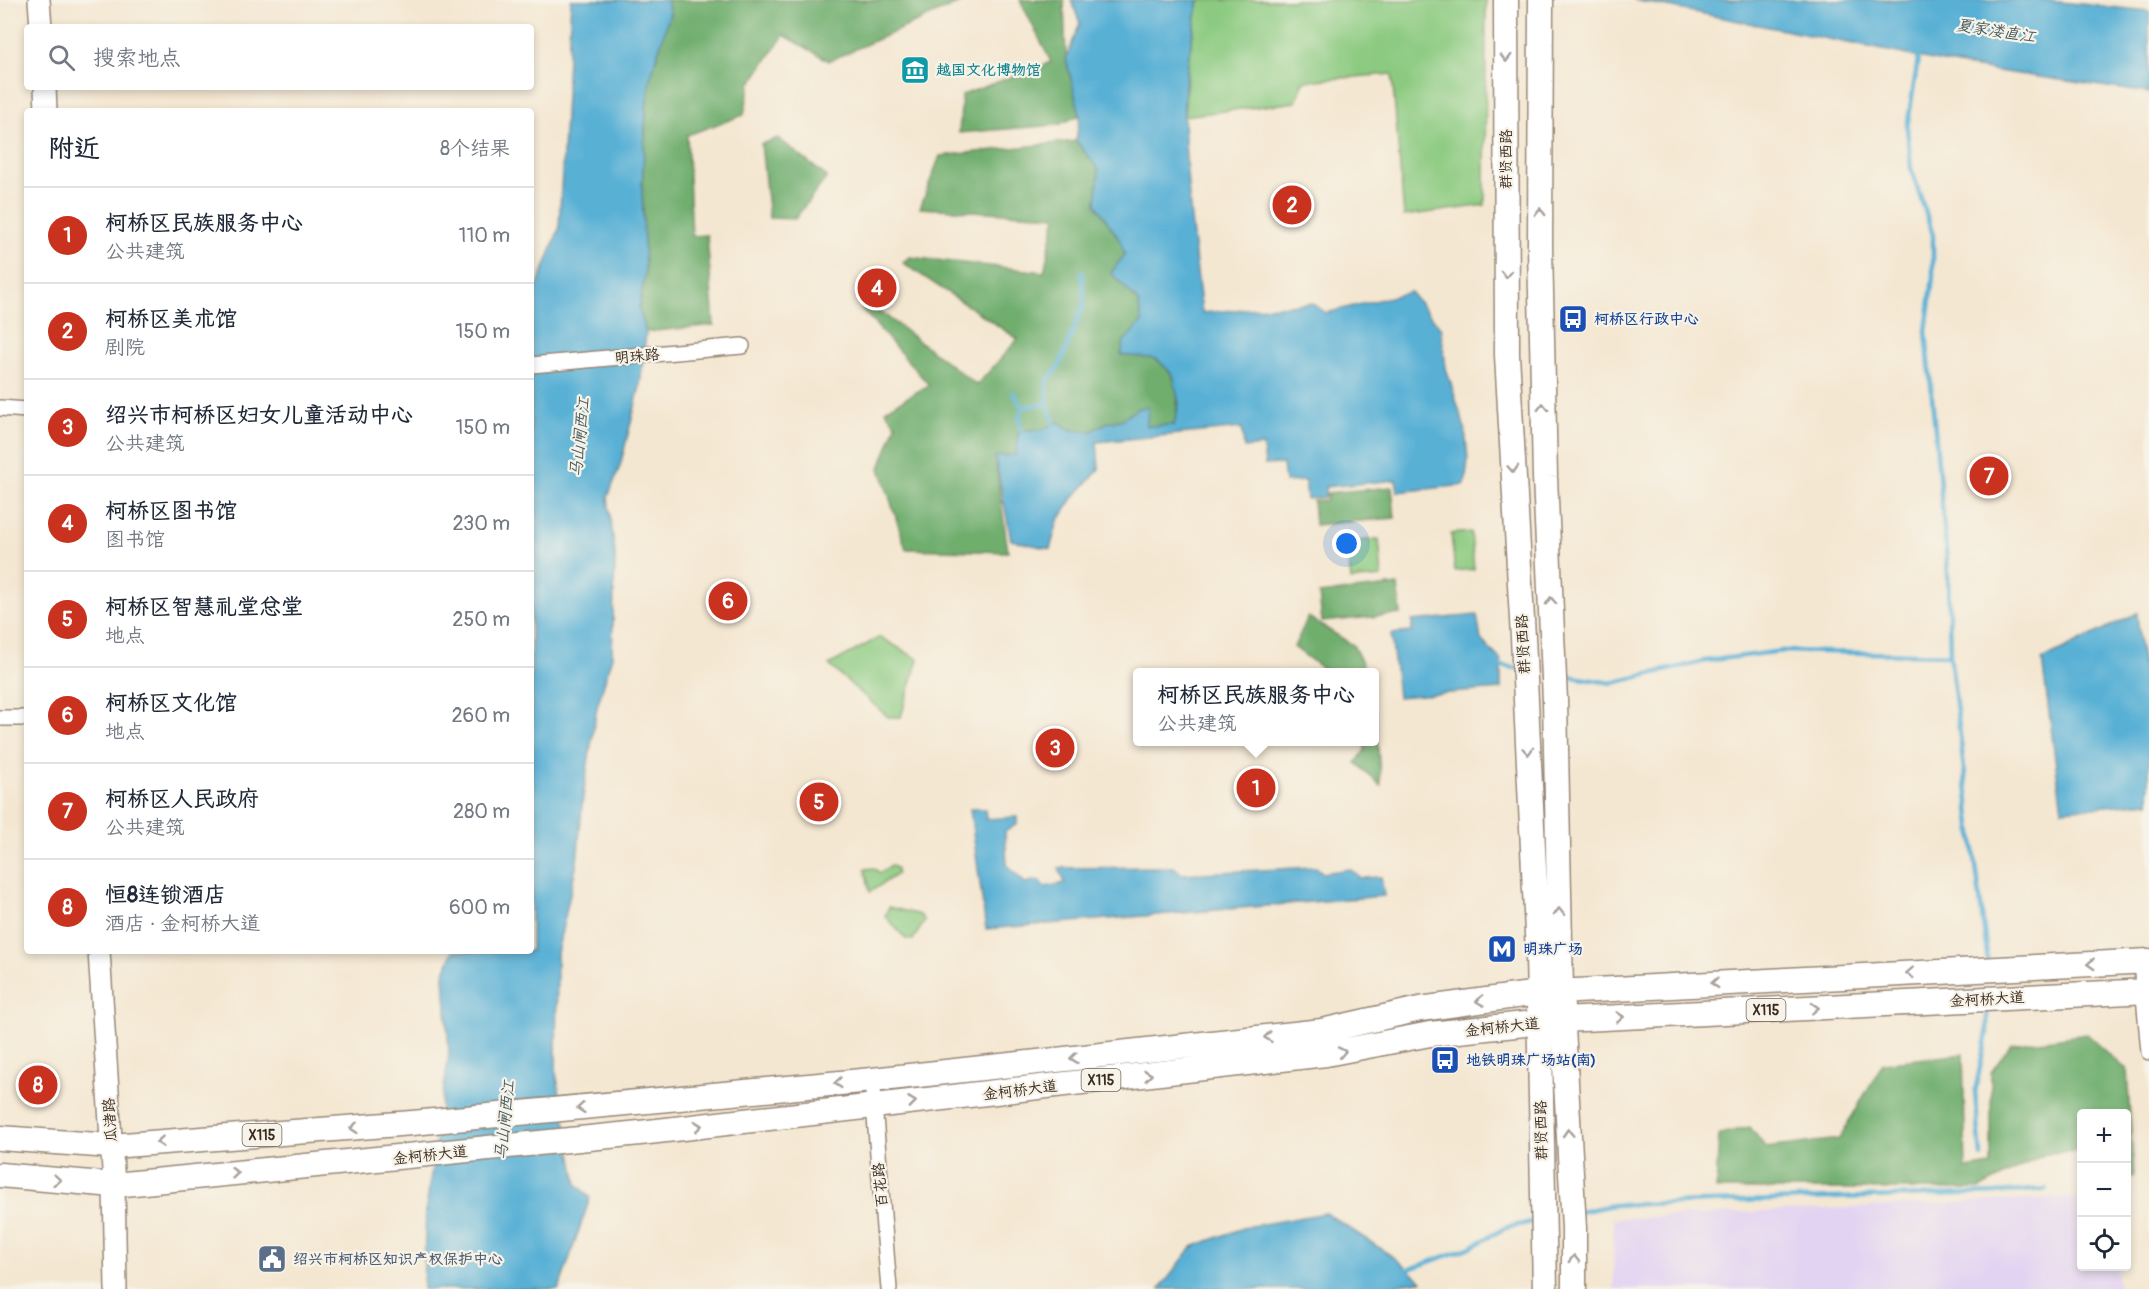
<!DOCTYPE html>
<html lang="zh">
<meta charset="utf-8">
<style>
:root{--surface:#fff;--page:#f6f6f7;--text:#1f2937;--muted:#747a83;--line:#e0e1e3;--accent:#c8321e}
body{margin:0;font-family:Pangolin,"LXGW WenKai TC",sans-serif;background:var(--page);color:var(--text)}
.controls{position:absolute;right:18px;bottom:18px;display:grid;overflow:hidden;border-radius:6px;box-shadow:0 3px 9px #0003}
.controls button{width:54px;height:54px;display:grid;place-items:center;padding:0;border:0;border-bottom:2px solid var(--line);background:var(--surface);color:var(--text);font:30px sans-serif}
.you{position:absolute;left:1347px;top:544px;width:21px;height:21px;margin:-15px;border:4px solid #fff;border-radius:50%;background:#1a73e8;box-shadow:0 0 0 9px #1a73e833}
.badge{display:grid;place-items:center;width:39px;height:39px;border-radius:50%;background:var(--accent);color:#fff;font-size:20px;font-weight:700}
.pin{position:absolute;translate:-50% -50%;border:3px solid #fff;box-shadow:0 2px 6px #0006}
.popup{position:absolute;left:1133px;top:668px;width:246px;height:78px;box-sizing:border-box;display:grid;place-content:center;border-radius:6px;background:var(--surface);filter:drop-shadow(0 2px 4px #0005);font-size:20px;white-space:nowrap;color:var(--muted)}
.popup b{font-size:22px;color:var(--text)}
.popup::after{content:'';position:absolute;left:50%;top:100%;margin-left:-12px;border:12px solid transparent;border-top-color:var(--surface)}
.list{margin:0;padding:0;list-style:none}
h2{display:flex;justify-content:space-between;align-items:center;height:78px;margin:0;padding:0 24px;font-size:26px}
h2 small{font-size:20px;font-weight:400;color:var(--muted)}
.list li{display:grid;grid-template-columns:39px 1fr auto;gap:18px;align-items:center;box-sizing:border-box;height:96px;padding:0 24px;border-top:2px solid var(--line)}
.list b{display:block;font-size:22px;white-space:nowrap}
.list p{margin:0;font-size:20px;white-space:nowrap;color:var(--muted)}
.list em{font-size:20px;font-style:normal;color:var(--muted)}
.icon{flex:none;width:33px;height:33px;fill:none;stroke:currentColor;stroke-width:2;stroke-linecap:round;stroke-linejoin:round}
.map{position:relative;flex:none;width:2149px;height:1289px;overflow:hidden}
.search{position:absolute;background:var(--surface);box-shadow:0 3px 9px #0003;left:24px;top:24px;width:510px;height:66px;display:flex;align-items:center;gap:15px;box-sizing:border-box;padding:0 21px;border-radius:6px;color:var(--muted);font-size:22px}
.panel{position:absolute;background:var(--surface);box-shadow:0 3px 9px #0003;left:24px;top:108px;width:510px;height:846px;border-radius:6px}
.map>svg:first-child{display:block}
.built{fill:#e3d3f2}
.green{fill:#8bca80;stroke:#637a4f;stroke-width:1.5}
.forest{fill:#70ae6e;stroke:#566c46;stroke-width:1.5}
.water{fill:#58b0d5;stroke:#4a6d7a;stroke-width:1.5}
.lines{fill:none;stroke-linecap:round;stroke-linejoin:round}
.stream{stroke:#58b0d5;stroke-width:4.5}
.street-casing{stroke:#988878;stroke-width:18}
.secondary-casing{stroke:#988878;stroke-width:24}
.primary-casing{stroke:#988878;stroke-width:27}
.street{stroke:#fff;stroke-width:15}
.secondary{stroke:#fff;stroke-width:21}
.primary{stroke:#fff;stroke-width:24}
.oneway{stroke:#a79f9a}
.labels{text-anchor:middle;stroke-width:4.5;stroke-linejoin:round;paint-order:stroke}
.shield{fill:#f7f3e8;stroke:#73665b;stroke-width:1.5}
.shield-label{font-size:14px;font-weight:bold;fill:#3b2a1e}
.culture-label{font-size:15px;font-weight:bold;fill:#0d838f;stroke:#f7f3e8;text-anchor:start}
.street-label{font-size:15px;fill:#3b2a1e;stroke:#f7f3e8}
.transit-label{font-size:15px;font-weight:bold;fill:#164399;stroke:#f7f3e8;text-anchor:start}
.service-label{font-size:15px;font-weight:bold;fill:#4e5e75;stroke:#f7f3e8;text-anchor:start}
.water-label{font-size:16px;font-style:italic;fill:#45595e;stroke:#f7f3e8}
</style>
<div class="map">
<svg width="2149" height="1289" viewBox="0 0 2149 1289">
<rect width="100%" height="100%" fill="#f7f3e8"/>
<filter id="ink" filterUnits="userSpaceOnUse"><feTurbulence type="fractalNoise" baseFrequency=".0167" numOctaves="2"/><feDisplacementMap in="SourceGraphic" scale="12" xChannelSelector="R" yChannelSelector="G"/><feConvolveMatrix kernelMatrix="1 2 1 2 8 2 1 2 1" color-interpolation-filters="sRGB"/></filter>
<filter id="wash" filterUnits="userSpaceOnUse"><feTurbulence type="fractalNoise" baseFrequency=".008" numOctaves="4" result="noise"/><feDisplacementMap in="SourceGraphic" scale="24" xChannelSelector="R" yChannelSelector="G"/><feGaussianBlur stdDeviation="1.35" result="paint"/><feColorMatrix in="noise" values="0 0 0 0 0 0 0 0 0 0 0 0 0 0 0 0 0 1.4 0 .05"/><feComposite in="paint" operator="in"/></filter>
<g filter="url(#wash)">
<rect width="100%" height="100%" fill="#f4e7d1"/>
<path class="built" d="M2081,1197L2082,1266L2116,1267L2119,1289H1614L1613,1219Z"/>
<path class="green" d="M1199,0H1486L1485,205L1404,216L1392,74L1303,81L1296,102L1184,116L1188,61Z
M1471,532L1474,569L1455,571L1451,534Z
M1379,539L1382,577L1351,580L1347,542Z
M880,637L918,659L901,717H888L829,665Z
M891,865L897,869V874L870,892L865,869L874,868L880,873Z
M889,907L920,915L925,921L913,940L906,939L885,916Z"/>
<path class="forest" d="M667,0H966L829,61L784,35L750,84L744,115L687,135L692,236L707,235L714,325L646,332L639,309L645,273L642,189L646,107L650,79L670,14Z
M1020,0H1064L1066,59L1080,115L1058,125L959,133L962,95L1051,62Z
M778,138L827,177L795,219L769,218L761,144Z
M1076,141L1100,170L1096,204L1119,239L1126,255L1112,273L1138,301L1143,322L1125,341C1167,364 1186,373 1174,425L1146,426L1148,407L1138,408L1123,419L1106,423L1090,432L1069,429L1059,422L1041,430L1019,431L1016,455L995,457L1008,552L906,549L880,468L896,425L885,410L929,385L862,309L869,303L977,385L1018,339L903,263L909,257L1044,272L1056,216L920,208L940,156Z
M1392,487L1395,518L1315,525L1313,501L1327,500V493Z
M1398,585L1401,614L1322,622L1319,594Z
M1308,617L1353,645L1363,665L1359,672H1327L1294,647Z
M1375,710L1381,786L1356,763L1365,750L1364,742H1374Z
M2087,1034L2127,1070L2134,1177H2127L2126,1114H2082L2081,1151L2047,1153L1979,1189H1716L1719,1134L1750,1127L1766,1148L1839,1139L1883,1063L1963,1054L1966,1169L1991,1165V1072L2011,1045Z"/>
<path class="water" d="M571,0H667L670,14L650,79L646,107L642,189L645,273L639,309L646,332L640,386L620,466L608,497L615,555L612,656L597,707L583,796L577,862L557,953L556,1073L577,1184L590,1198L559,1289H423L426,1209L449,1053L444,975L453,951H531V303L559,229Z
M1071,0H1199C1192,38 1183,79 1184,118C1186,183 1194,249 1202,313L1312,303L1326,313L1410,292L1441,328L1446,368L1465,429L1468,460L1465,485L1398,492L1396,480L1325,487V497L1307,499L1305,481L1285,482L1283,464L1265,465L1263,446L1244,448L1242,428L1097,442L1099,470L1073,498L1058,521L1050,549L1011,540L995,456L1016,455L1019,430H1041L1059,422L1069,429L1090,432L1106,423L1123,419L1138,408L1148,407L1147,426L1174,425L1179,404L1173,375L1157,359L1121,355L1124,341L1142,322L1138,301L1111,273L1125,254L1119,239L1096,204L1099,170L1076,141L1080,115L1066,59L1080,23Z
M1634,0H2039L2149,11V93L1963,66Z
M2137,613L2146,704H2149V802L2062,810L2042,660Z
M1477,615L1481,640L1501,660V689L1398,697L1391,634L1412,632V621Z
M970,809H985L986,819L1017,817V824L1005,832L1007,865L1025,883L1038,880L1045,887L1065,883L1059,868L1174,867L1182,874L1316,867L1323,873L1350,869L1360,878L1381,877L1384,896L986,929Z
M1326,1213L1395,1258L1422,1281L1399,1284L1391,1289H1160L1192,1247L1246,1227Z"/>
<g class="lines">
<path class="stream" d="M1919,53L1907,128L1911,168L1933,235V277L1926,331L1948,572L1950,655L1988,963
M1013,392L1022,407L1041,405L1047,402V381L1059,367L1084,303L1082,272
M1047,402L1056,430
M1022,434L1019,420L1022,407
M1495,665L1517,668
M1560,675L1612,683L1705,661L1782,651L1950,655
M1981,1156L1975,1092L1987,1033V1008
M1579,1212L1613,1205L1996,1193L2046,1189
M1404,1271L1471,1247L1505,1228L1536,1221"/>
</g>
</g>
<g filter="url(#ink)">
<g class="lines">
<g class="street-casing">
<path id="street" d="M531,365L742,346
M0,408L27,410
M0,718H27
M2141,962L2149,1052
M872,1080L889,1289"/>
</g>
<g class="secondary-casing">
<path id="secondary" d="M39,0L41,27
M45,87L46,111
M99,951L114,1185L116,1289"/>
</g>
<g class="primary-casing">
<path id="primary" d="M1506,0L1507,355L1523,637L1538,954L1545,1289
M1541,0L1540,246L1545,477L1555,700L1561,991L1574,1228V1289
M0,1138L111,1146L412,1123L872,1080L1322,1031L1420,1009L1538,993L2149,961
M0,1175L114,1185L640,1133L1326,1054L1430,1034L1562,1020L2149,991"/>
</g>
<use href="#street" class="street"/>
<use href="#secondary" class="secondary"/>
<use href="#primary" class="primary"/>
</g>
<defs><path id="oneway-chevron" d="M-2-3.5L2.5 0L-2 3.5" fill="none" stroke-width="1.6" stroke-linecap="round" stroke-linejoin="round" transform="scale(1.5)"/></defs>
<g class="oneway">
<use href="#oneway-chevron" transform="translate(1506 58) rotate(90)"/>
<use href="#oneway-chevron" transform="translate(1540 212) rotate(-90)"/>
<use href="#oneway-chevron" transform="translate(1506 274) rotate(90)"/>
<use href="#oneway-chevron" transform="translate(1543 407) rotate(-91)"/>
<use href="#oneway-chevron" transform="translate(1513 469) rotate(87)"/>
<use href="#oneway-chevron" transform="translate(1551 601) rotate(-93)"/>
<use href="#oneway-chevron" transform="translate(1528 751) rotate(87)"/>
<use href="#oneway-chevron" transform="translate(1559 912) rotate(-91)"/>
<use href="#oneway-chevron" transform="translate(2091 964) rotate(177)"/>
<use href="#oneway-chevron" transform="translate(1910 973) rotate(177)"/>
<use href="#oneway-chevron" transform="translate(1715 983) rotate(177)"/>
<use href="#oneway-chevron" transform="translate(1480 1001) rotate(172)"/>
<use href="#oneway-chevron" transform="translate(1815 1008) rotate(-3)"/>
<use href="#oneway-chevron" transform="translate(1620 1017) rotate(-3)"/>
<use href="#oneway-chevron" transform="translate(1268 1037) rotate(174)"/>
<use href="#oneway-chevron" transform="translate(1342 1052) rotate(-11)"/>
<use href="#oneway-chevron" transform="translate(1074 1058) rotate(174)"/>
<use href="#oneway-chevron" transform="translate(1148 1075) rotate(-7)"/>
<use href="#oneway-chevron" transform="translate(838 1083) rotate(175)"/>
<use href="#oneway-chevron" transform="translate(912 1102) rotate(-7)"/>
<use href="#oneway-chevron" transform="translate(581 1108) rotate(175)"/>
<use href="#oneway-chevron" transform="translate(698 1126) rotate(-6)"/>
<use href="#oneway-chevron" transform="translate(354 1128) rotate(176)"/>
<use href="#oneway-chevron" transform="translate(1568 1133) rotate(-93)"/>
<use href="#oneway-chevron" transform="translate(160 1142) rotate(176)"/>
<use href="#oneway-chevron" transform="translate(235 1173) rotate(-5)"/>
<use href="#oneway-chevron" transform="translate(57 1180) rotate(5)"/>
<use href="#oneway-chevron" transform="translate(1574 1259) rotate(-90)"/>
</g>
</g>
<defs>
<g id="museum-square" transform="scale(1.5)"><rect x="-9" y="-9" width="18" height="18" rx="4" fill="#0f9aa8" stroke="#f7f3e8"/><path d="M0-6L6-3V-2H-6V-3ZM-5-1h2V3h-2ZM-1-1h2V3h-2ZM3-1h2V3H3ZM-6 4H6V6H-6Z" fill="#fff"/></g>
<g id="bus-square" transform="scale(1.5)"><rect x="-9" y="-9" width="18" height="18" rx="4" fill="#1a4fb4" stroke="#f7f3e8"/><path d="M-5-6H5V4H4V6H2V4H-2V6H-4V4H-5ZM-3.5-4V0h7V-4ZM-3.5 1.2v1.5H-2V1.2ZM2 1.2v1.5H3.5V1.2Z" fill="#fff"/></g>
<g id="metro-square" transform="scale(1.5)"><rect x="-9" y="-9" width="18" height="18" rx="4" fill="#1a4fb4" stroke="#f7f3e8"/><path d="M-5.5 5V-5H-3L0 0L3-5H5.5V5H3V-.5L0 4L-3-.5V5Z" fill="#fff"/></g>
<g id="civic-square" transform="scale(1.5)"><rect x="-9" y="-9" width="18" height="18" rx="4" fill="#5c6f8a" stroke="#f7f3e8"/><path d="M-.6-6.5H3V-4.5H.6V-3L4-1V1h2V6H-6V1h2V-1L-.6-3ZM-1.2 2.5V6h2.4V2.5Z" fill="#fff"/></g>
</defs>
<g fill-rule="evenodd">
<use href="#museum-square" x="915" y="70"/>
<use href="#bus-square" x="1573" y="319"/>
<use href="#metro-square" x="1502" y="949"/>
<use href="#bus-square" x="1445" y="1060"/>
<use href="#civic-square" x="272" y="1259"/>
</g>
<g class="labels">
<g class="shield">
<rect x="1746.5" y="999" width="39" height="22" rx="4.5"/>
<rect x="1081.5" y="1069" width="39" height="22" rx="4.5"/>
<rect x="242.5" y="1124" width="39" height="22" rx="4.5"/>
</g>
<g class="shield-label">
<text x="1766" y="1015">X115</text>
<text x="1101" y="1085">X115</text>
<text x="262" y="1140">X115</text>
</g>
<g class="culture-label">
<text x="936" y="75">越国文化博物馆</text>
</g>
<g class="street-label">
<text transform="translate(1506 159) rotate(-90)" y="5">群贤西路</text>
<text transform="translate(637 356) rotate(-5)" y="5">明珠路</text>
<text transform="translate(1523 644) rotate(-93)" y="5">群贤西路</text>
<text transform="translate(1987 999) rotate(-3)" y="5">金柯桥大道</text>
<text transform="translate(1502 1027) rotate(-6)" y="5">金柯桥大道</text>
<text transform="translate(1020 1090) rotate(-7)" y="5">金柯桥大道</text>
<text transform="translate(110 1120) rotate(-94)" y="5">瓜渚路</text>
<text transform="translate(1541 1130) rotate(-91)" y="5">群贤西路</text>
<text transform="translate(430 1155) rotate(-6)" y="5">金柯桥大道</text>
<text transform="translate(880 1185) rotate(-95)" y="5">百花路</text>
</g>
<g class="transit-label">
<text x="1594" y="324">柯桥区行政中心</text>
<text x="1523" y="954">明珠广场</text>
<text x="1466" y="1065">地铁明珠广场站(南)</text>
</g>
<g class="service-label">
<text x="293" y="1264">绍兴市柯桥区知识产权保护中心</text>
</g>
<g class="water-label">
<text transform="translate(1996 30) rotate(9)" y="6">夏家溇直江</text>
<text transform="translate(579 437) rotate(-84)" y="6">马山闸西江</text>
<text transform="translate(504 1120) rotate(-84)" y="6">马山闸西江</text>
</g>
</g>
</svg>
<div class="controls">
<button>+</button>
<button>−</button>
<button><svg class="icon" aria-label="locate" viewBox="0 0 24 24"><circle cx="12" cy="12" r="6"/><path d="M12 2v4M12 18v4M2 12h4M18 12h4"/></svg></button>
</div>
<div class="you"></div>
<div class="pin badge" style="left:1256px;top:788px">1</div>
<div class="popup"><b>柯桥区民族服务中心</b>公共建筑</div>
<div class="pin badge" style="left:1292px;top:205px">2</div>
<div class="pin badge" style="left:1055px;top:748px">3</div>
<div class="pin badge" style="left:877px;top:288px">4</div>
<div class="pin badge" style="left:819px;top:802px">5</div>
<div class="pin badge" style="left:728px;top:601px">6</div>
<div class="pin badge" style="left:1989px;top:476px">7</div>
<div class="pin badge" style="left:38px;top:1085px">8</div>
<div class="search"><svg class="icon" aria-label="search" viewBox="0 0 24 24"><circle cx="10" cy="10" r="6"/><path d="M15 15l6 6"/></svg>搜索地点</div>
<section class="panel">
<h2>附近<small>8个结果</small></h2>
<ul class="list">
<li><span class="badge">1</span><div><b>柯桥区民族服务中心</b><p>公共建筑</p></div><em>110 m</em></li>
<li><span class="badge">2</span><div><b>柯桥区美术馆</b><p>剧院</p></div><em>150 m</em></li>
<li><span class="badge">3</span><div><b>绍兴市柯桥区妇女儿童活动中心</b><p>公共建筑</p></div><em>150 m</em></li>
<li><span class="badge">4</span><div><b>柯桥区图书馆</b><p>图书馆</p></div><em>230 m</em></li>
<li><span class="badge">5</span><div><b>柯桥区智慧礼堂总堂</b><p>地点</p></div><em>250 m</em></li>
<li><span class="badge">6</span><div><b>柯桥区文化馆</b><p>地点</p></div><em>260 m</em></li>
<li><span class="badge">7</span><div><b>柯桥区人民政府</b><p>公共建筑</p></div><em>280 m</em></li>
<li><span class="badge">8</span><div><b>恒8连锁酒店</b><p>酒店 · 金柯桥大道</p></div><em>600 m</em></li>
</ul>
</section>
</div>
